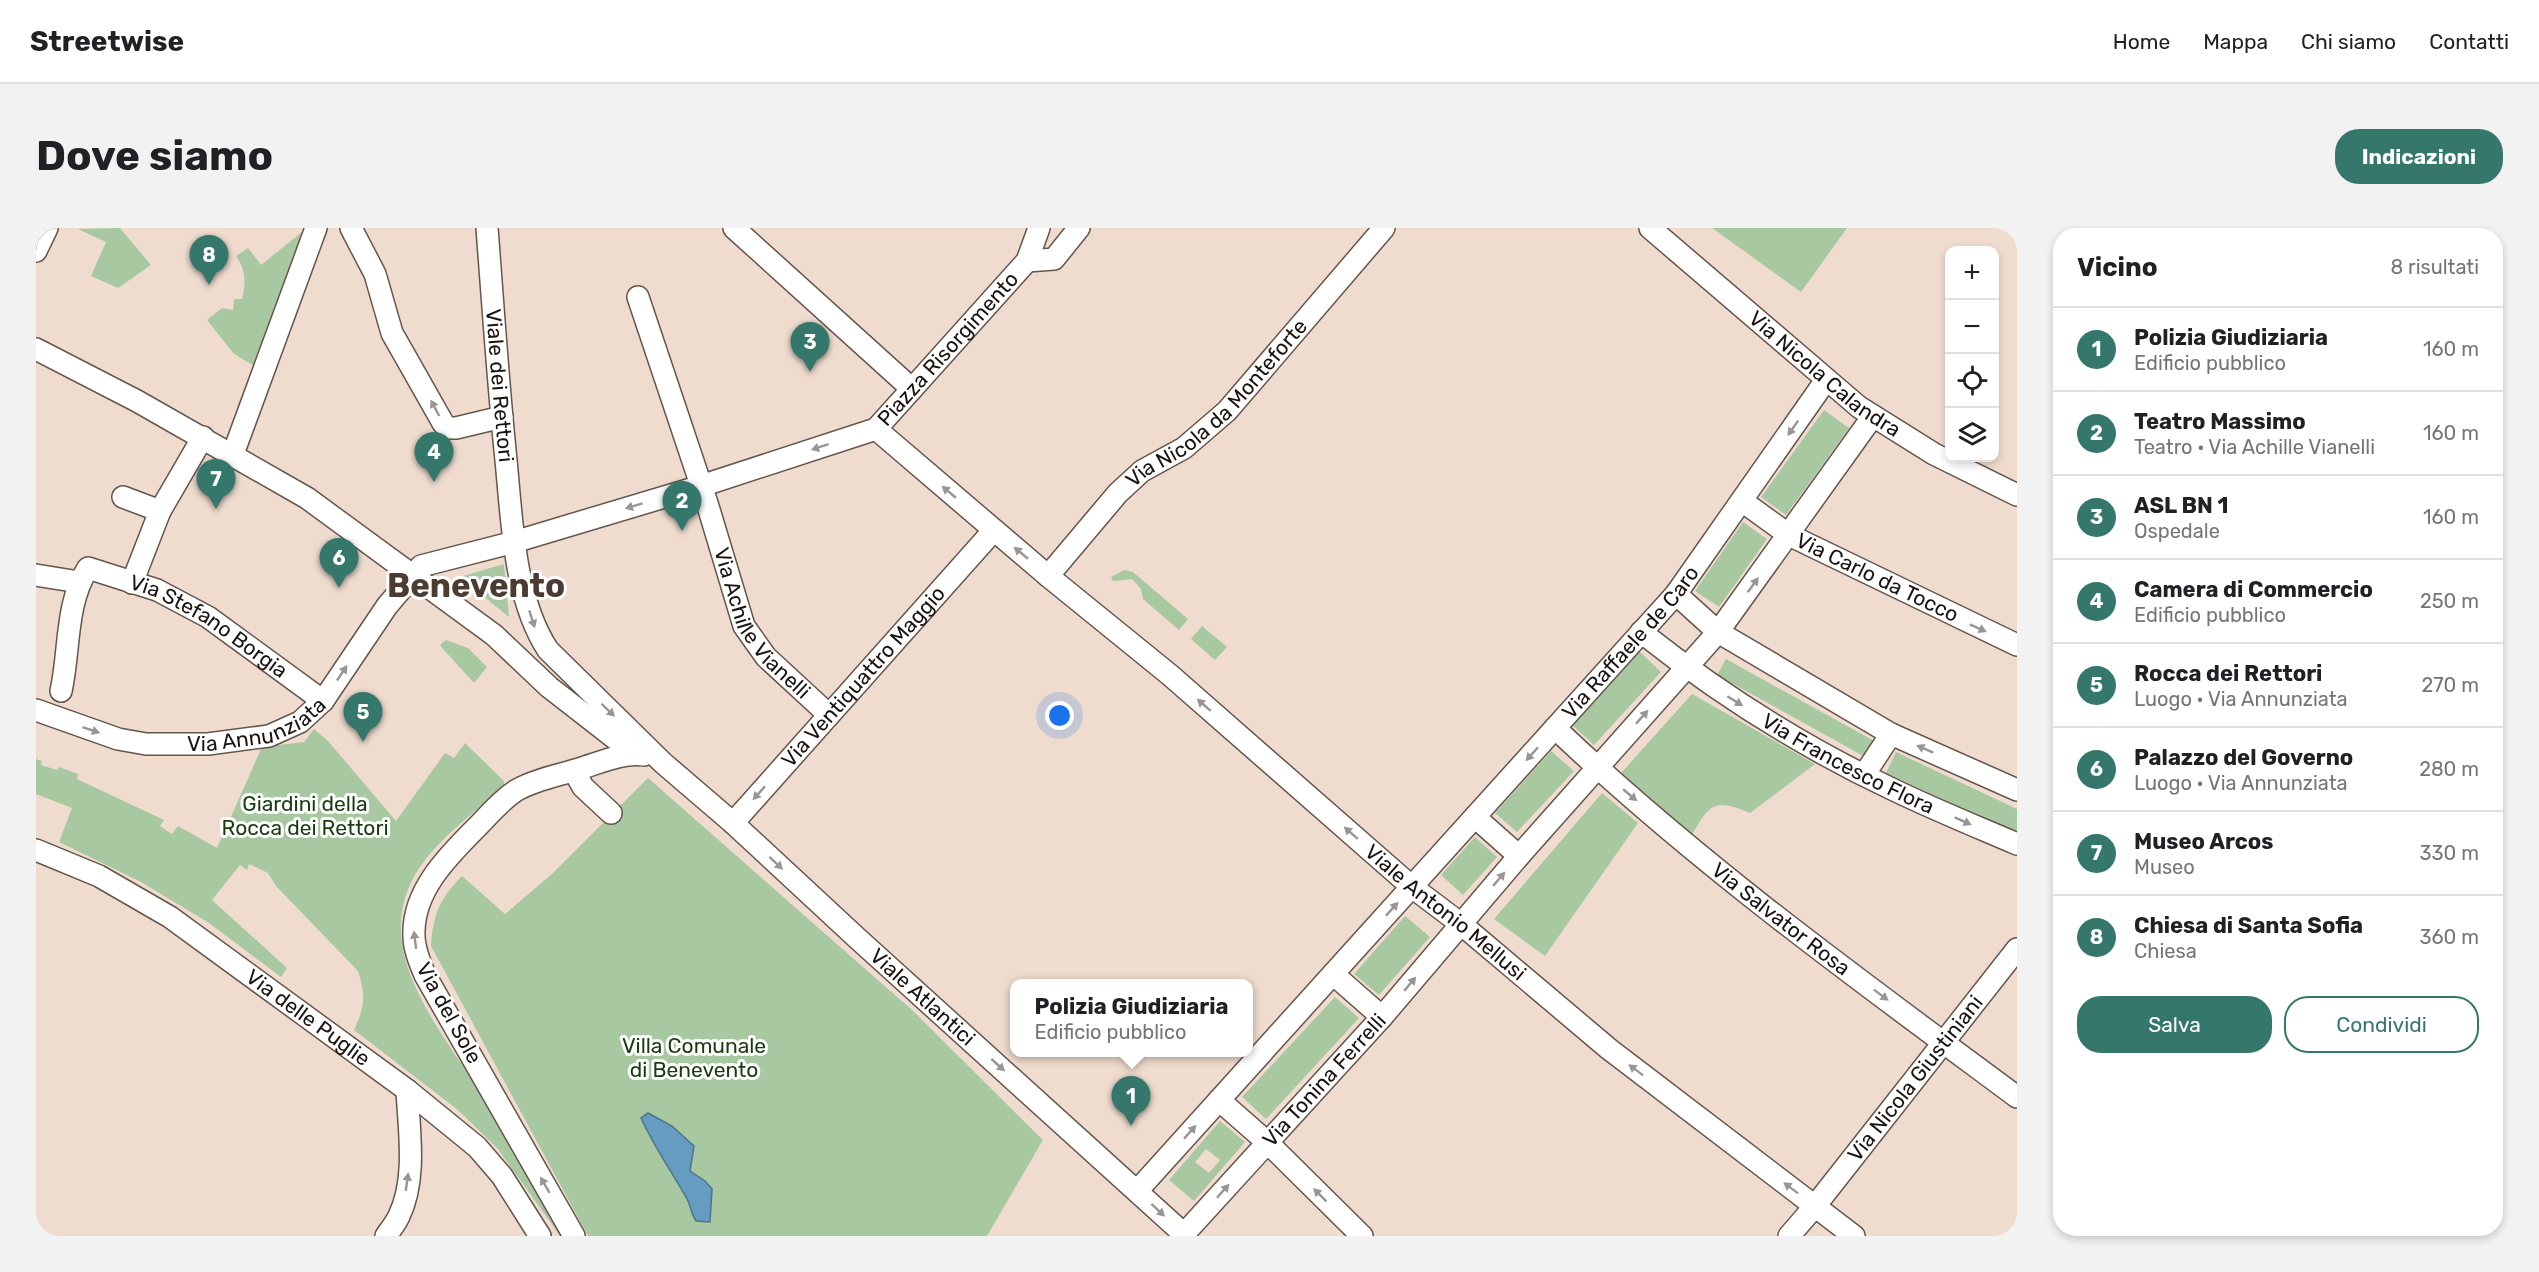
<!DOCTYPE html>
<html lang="it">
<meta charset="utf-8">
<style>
:root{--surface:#fff;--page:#f2f2f2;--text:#202124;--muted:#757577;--line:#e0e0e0;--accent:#35786b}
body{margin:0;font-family:Rubik,sans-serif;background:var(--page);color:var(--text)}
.controls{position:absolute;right:18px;top:18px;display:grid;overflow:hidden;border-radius:12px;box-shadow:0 3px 9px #0003}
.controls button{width:54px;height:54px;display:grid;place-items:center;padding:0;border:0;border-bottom:2px solid var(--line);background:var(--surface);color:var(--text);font:30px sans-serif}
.you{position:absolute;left:1024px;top:488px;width:21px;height:21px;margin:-15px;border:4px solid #fff;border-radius:50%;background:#1a73e8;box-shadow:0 0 0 9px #1a73e833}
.badge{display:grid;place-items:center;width:39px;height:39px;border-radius:50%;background:var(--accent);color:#fff;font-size:20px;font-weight:700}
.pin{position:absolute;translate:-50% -50px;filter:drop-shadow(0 2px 3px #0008)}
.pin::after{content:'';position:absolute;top:32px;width:21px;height:18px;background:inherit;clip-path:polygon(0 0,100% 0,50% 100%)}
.popup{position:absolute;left:974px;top:751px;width:243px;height:78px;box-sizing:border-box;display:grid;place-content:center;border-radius:12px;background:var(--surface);filter:drop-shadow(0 2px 4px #0005);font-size:20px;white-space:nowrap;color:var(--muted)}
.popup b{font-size:22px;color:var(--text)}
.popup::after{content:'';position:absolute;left:50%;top:100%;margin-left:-12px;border:12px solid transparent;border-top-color:var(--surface)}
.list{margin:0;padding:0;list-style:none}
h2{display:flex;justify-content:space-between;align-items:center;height:78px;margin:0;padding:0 24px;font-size:26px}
h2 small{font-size:20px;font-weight:400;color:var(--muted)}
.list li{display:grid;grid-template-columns:39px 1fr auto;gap:18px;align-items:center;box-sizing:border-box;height:84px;padding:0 24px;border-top:2px solid var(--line)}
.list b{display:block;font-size:22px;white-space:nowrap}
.list p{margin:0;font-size:20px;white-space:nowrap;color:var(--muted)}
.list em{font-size:20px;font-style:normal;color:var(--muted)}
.actions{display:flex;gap:12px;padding:18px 24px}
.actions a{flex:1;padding:14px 0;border:2px solid var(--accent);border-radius:24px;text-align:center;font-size:21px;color:var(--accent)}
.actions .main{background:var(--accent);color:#fff}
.icon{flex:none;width:33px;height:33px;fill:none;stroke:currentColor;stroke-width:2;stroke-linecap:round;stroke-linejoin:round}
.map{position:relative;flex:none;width:1981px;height:1008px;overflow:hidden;border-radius:24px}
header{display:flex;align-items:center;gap:36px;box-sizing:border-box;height:84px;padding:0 30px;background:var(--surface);border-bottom:2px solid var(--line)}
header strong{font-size:28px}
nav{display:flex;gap:33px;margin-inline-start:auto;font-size:21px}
.intro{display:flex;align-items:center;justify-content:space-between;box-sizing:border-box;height:144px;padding:0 36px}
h1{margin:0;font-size:42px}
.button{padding:15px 27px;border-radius:24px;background:var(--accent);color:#fff;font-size:21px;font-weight:700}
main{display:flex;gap:36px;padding:0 36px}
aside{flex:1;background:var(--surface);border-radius:24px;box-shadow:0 3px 9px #0003}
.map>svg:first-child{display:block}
.green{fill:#a8c8a1;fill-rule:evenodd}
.water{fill:#659cc0;stroke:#4e738b;stroke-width:1.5}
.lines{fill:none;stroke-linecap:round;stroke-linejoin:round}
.minor-casing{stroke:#65554a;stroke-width:24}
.minor{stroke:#fff;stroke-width:21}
.oneway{fill:#989593}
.labels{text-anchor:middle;stroke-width:6;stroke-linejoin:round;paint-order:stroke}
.street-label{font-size:21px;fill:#1a130f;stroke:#fff}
.park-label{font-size:21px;fill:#173d0d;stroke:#fff}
.town-label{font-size:33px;font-weight:bold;fill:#4b3b31;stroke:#fff}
</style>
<header>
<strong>Streetwise</strong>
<nav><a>Home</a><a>Mappa</a><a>Chi siamo</a><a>Contatti</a></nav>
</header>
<div class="intro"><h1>Dove siamo</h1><a class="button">Indicazioni</a></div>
<main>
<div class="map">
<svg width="1981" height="1008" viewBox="0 0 1981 1008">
<rect width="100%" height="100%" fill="#f0dccf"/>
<path class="green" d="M84,0L115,37L82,60L55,48L70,14L42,1Z
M271,0L220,139L198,126L171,92L186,80L197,82L198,71H206C210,54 210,42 200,28L212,20L225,37Z
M1676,0H1811L1765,64Z
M1788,182L1813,200L1750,287L1725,269Z
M1707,294L1731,311L1683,379L1659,363Z
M468,336L473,389L424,349Z
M1088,342L1097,344L1152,391L1143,402L1107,371L1105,361L1096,351L1077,353L1075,349Z
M1166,398L1191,419L1179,432L1155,411Z
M410,412L432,420L451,439L438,455L407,421L404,417Z
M1603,423L1625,444L1558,517L1536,497Z
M1690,431L1840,514L1831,530L1681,447Z
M1656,466L1779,536L1714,585C1679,570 1674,575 1656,607L1585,545Z
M278,501L292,513L360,593L409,525L418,530L429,515L468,553V558C447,577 423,595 403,616C330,690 376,763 424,834L432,831L534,1008H524L462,921L422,882L318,802C329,778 330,768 322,743L240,658L232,645L213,636L211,642L204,637L176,672L251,740L245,749L173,695L105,654L23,614L36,580L0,566V531L6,533L5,537L21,542L23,539L42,546L41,551L128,592L124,598L136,606L142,598L181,620L226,519L268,514Z
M1515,523L1538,543L1481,604L1459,585Z
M1860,524L1981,581V606L1850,545Z
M612,550L876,782L1007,912L951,1008H552L395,718C397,686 404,670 426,648L469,686L517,645Z
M1566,565L1602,595L1509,728L1458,691Z
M1439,609L1461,629L1427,667L1405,647Z
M1369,688L1394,709L1343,767L1318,746Z
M1299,769L1323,790L1230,891L1206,869Z
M1184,893L1209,914L1158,973L1133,952ZM1170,921L1184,932L1173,945L1159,934Z"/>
<path class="water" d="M612,885L636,898L658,918L654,943L669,953L676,961L674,994L660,993C655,986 655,978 651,971C636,944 618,919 605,890Z"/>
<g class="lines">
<g class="minor-casing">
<g id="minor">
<path d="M315,0L339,46L356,105L407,195L411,200H420L466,189"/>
<path id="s1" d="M451,0C457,77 462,155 470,232C476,293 478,370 512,422L627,535L697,595L821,710L1150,1008"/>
<path d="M698,0L876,161"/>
<path id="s2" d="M1614,0L1823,179L1898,226L1981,267"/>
<path d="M0,23L11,0"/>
<path d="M991,33L1018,31L1043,0"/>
<path id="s3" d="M602,69L671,275L708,398L730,429L793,487"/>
<path d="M0,121L101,173L271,270L458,407L513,459L599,526"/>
<path id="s4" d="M840,201L1012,348L1134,447L1376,659L1425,696L1573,821L1818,1008"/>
<path d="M197,226L280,0"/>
<path d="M87,269L124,283"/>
<path id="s5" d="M1706,273L1753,307L1981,417"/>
<path d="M0,347L43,354"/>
<path id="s6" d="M1012,348L1082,265L1106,243L1148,220L1191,183L1348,0"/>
<path d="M96,355L124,283L167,209"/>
<path d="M1640,366L1682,404L1855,506L1981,562"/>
<path id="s7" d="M1605,404C1682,465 1767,519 1856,561C1897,581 1939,598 1981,616"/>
<path id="s8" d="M25,463C34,423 29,376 52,340L121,362L172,389L287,473"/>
<path id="s9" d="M0,482L82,511L110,516H172L233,508L264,494L287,473L351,378L385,338L478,314L665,258L840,201L991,33L1003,0"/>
<path id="s10" d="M1519,500C1661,635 1823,752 1981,869"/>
<path d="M538,543L547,559L575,585"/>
<path d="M1828,547L1855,506"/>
<path d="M1439,589L1483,628"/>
<path id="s11" d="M697,595L958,302"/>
<path id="s12" d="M0,622L63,648L134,689L371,862L441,919L466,948L504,1008"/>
<path d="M1297,746L1346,789"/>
<path d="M1183,872L1231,914L1326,1008"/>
<path id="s13" d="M1101,963L1640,366L1790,152"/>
<path id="s14" d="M1148,1006L1346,789L1483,628L1682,404L1837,188"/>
<path d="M350,1008C354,1002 360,995 363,988C381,951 373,902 371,862"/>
<path d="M538,1008L389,747C384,735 378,721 378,708C376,664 411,629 440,600C453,587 466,571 481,562C500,551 525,547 546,540C565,534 588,524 608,527"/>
<path id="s15" d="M1753,1008L1779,978L1981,721"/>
</g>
</g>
<use href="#minor" class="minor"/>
</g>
<defs><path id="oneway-solid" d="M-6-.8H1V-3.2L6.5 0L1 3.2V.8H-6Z" transform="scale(1.5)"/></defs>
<g class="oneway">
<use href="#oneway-solid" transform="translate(399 180) rotate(-118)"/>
<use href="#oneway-solid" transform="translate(1757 200) rotate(125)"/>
<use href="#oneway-solid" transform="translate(784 219) rotate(162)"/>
<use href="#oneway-solid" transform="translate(913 264) rotate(-140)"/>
<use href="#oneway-solid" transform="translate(598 278) rotate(163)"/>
<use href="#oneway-solid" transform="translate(985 325) rotate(-140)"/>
<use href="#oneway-solid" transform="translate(1717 357) rotate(-54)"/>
<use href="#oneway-solid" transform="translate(496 391) rotate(72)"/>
<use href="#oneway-solid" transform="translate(1942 400) rotate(24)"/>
<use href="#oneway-solid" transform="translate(306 445) rotate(-56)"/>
<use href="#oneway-solid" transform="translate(1699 473) rotate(32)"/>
<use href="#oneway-solid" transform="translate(1168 477) rotate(-139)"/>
<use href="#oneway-solid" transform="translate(572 482) rotate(44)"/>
<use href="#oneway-solid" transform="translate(1606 489) rotate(-48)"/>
<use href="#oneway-solid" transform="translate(55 502) rotate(18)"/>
<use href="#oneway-solid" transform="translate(1889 521) rotate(-156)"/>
<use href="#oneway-solid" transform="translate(1496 526) rotate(132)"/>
<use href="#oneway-solid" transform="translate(723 565) rotate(132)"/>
<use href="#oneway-solid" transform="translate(1594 567) rotate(40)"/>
<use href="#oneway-solid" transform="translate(1927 593) rotate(24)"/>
<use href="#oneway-solid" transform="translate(1315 605) rotate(-139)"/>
<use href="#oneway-solid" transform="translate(740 635) rotate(43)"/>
<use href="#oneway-solid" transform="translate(1463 651) rotate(-50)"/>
<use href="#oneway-solid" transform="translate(1356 681) rotate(-48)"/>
<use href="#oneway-solid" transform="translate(379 712) rotate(-97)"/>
<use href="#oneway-solid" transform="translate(1374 756) rotate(-50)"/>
<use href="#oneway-solid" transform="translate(1845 767) rotate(37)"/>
<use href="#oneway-solid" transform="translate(962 837) rotate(42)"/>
<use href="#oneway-solid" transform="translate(1600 842) rotate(-143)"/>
<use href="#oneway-solid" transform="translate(1154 904) rotate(-48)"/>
<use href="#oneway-solid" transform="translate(371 954) rotate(-82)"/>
<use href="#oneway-solid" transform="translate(509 957) rotate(-120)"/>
<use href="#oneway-solid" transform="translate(1755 960) rotate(-143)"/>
<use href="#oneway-solid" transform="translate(1187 963) rotate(-48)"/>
<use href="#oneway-solid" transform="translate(1284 967) rotate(-135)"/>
<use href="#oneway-solid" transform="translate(1122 982) rotate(43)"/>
</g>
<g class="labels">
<g class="street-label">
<text dy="7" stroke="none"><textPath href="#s9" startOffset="1054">Piazza Risorgimento</textPath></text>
<text dy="7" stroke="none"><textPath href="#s2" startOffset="228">Via Nicola Calandra</textPath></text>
<text dy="7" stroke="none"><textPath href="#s1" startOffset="158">Viale dei Rettori</textPath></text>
<text dy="7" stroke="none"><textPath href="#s6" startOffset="243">Via Nicola da Monteforte</textPath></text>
<text dy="7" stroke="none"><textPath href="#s5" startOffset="156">Via Carlo da Tocco</textPath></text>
<text dy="7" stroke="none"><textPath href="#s3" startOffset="352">Via Achille Vianelli</textPath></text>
<text dy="7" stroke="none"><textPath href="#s8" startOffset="262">Via Stefano Borgia</textPath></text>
<text dy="7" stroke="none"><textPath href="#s13" startOffset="738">Via Raffaele de Caro</textPath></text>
<text dy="7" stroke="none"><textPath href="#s11" startOffset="196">Via Ventiquattro Maggio</textPath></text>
<text dy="7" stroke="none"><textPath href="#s9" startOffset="230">Via Annunziata</textPath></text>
<text dy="7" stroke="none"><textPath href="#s7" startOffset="246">Via Francesco Flora</textPath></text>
<text dy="7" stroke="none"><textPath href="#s4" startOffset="747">Viale Antonio Mellusi</textPath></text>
<text dy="7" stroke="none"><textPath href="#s10" startOffset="296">Via Salvator Rosa</textPath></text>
<text dy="7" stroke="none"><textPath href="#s1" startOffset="940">Viale Atlantici</textPath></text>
<text transform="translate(413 785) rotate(61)" y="7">Via del Sole</text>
<text dy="7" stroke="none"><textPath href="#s12" startOffset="321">Via delle Puglie</textPath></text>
<text dy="7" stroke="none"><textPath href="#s15" startOffset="202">Via Nicola Giustiniani</textPath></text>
<text dy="7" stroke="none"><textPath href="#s14" startOffset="208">Via Tonina Ferrelli</textPath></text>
</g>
<g class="park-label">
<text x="269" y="583">Giardini della<tspan x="269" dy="24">Rocca dei Rettori</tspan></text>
<text x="658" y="825">Villa Comunale<tspan x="658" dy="24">di Benevento</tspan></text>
</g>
<g class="town-label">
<text x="440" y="369">Benevento</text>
</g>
</g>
</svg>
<div class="controls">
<button>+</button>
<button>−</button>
<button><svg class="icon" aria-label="locate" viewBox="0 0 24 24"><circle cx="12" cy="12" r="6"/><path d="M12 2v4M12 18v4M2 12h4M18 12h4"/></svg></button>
<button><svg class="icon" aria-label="layers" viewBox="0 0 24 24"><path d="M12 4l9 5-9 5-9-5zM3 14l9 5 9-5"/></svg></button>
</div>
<div class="you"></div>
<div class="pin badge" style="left:1095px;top:898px">1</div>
<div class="popup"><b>Polizia Giudiziaria</b>Edificio pubblico</div>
<div class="pin badge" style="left:646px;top:303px">2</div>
<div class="pin badge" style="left:774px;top:144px">3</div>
<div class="pin badge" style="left:398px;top:254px">4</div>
<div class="pin badge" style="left:327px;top:514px">5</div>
<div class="pin badge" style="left:303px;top:360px">6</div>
<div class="pin badge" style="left:180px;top:281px">7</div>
<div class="pin badge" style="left:173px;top:57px">8</div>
</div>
<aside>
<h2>Vicino<small>8 risultati</small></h2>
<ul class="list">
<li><span class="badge">1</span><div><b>Polizia Giudiziaria</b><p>Edificio pubblico</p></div><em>160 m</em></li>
<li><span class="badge">2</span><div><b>Teatro Massimo</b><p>Teatro · Via Achille Vianelli</p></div><em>160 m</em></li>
<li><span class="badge">3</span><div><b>ASL BN 1</b><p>Ospedale</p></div><em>160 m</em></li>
<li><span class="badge">4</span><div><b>Camera di Commercio</b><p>Edificio pubblico</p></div><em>250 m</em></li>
<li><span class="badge">5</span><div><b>Rocca dei Rettori</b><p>Luogo · Via Annunziata</p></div><em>270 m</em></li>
<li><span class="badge">6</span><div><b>Palazzo del Governo</b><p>Luogo · Via Annunziata</p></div><em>280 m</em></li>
<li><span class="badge">7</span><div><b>Museo Arcos</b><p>Museo</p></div><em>330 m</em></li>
<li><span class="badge">8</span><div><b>Chiesa di Santa Sofia</b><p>Chiesa</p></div><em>360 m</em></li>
</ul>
<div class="actions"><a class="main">Salva</a><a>Condividi</a></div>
</aside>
</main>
